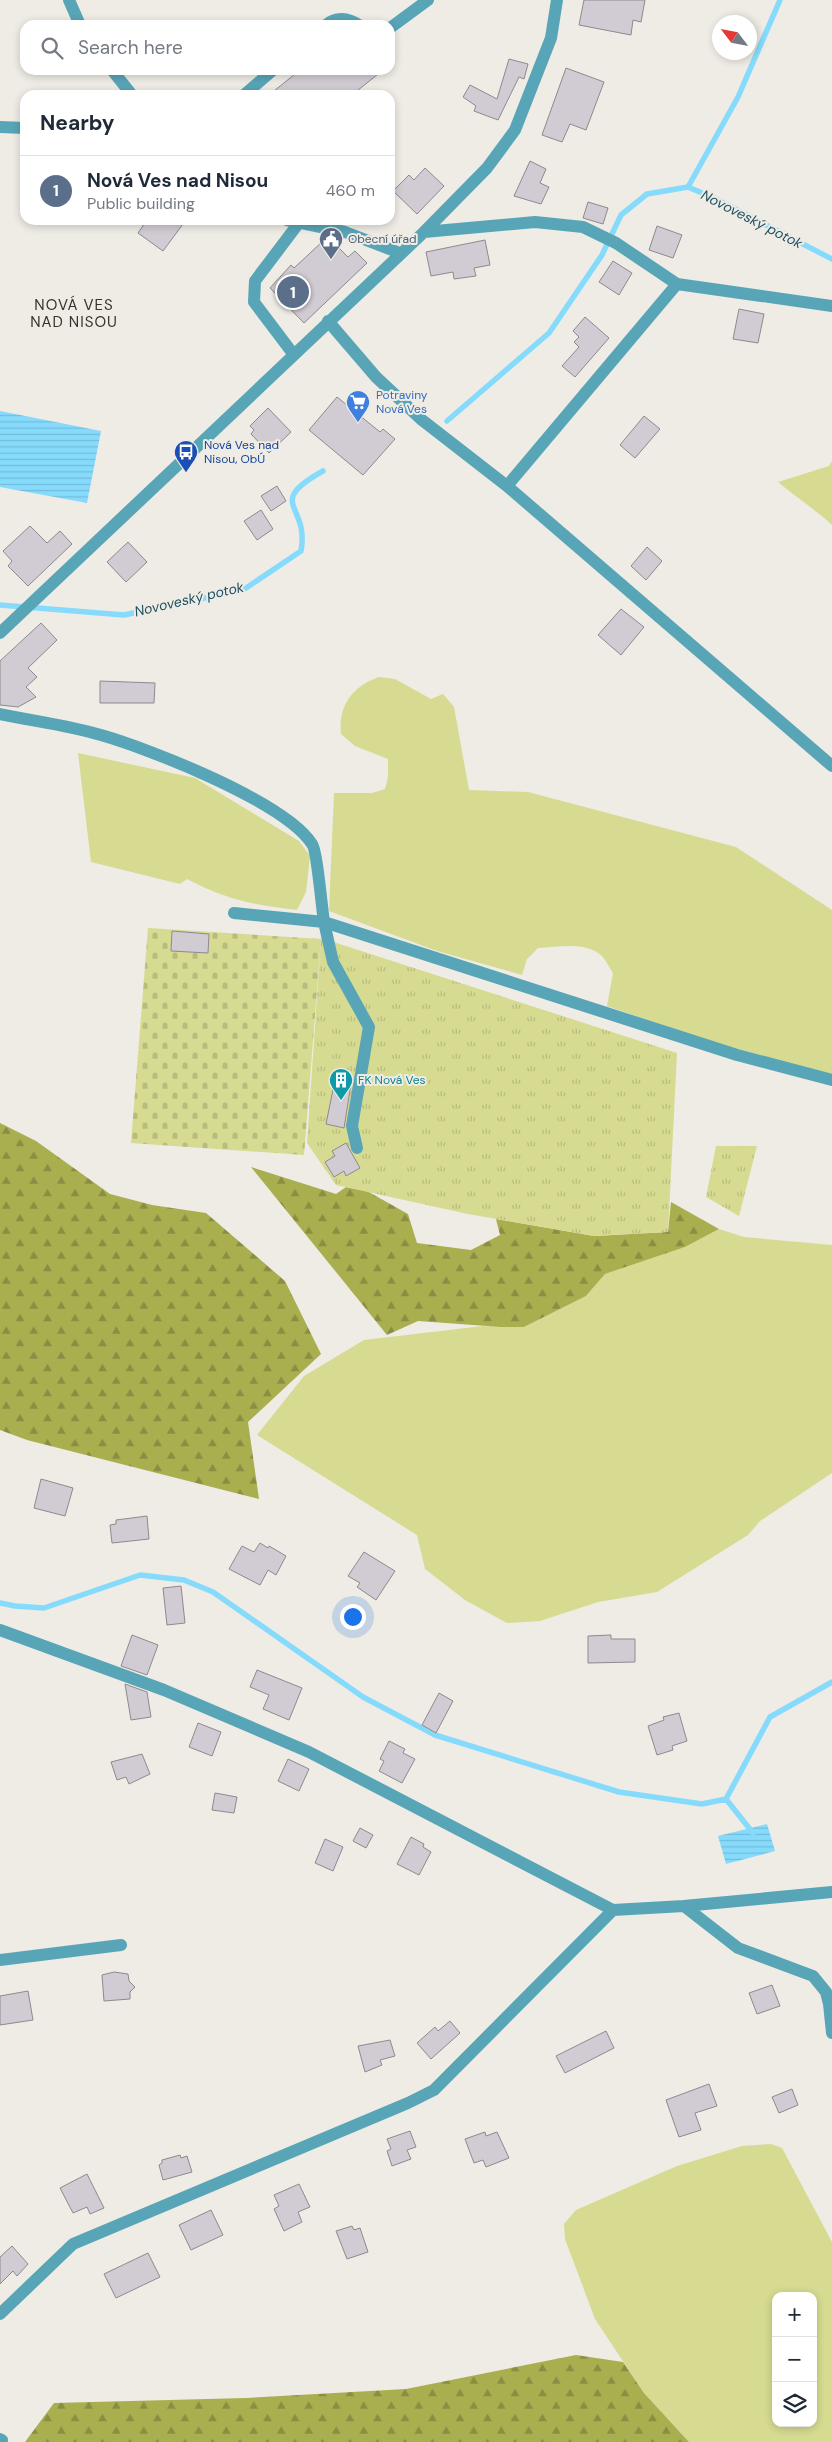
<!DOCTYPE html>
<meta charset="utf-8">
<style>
:root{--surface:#fff;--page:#f2f2f3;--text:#1f2937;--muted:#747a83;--line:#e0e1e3;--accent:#7c3aed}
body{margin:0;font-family:"DM Sans",sans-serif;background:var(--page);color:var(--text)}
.controls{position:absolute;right:15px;bottom:15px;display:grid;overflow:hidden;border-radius:10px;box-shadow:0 2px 8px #0003}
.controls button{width:45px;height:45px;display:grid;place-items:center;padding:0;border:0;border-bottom:1px solid var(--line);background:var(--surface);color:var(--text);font:25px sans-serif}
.compass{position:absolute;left:712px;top:15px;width:45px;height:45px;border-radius:50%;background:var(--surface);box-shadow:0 2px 8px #0003;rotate:302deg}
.you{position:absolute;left:352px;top:1616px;width:18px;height:18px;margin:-12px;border:4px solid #fff;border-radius:50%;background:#1a73e8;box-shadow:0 0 0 8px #1a73e833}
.badge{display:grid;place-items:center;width:32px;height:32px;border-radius:50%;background:var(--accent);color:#fff;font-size:16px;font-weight:700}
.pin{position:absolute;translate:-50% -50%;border:2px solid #fff;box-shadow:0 1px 5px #0006}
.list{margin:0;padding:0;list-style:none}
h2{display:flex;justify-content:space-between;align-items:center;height:65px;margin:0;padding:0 20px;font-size:21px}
h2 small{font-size:16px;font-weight:400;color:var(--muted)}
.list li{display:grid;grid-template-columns:32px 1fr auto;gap:15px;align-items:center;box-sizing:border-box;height:70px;padding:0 20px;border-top:1px solid var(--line)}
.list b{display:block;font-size:19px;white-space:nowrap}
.list p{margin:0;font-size:16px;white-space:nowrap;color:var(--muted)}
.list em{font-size:16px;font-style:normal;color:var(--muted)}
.icon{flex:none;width:28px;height:28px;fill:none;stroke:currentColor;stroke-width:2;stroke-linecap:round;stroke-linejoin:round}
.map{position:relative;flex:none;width:832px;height:2442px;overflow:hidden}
.search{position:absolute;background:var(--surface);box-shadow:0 2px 8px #0003;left:20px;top:20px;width:375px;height:55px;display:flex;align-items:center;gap:12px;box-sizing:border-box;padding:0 18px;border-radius:15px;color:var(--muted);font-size:19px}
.panel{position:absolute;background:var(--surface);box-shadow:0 2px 8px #0003;left:20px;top:90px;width:375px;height:135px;border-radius:15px}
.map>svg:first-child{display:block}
.green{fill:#d6db91;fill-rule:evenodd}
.forest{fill:url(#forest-firs)}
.cemetery{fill:url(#cemetery-stones)}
.park{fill:url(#park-tufts)}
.water{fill:url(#water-rules)}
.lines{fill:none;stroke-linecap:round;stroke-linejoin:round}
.stream{stroke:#86dbfd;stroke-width:5.5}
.building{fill:#d1ccd3;stroke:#8e898f}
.minor{stroke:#58a5b7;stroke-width:12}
.labels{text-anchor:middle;stroke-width:4;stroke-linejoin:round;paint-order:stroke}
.service-label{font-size:12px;fill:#4e5e75;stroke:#eeece4;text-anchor:start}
.shop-label{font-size:12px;fill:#366cbe;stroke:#eeece4;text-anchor:start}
.transit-label{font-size:12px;fill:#164399;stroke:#eeece4;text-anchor:start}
.culture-label{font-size:12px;fill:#0d838f;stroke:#eeece4;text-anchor:start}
.water-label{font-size:14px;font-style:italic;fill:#205061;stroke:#eeece4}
.quarter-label{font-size:15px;letter-spacing:1px;fill:#35332d;stroke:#eeece4}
</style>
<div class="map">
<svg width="832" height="2442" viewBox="0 0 832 2442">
<defs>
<pattern id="forest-firs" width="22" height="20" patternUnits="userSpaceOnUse" patternTransform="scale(1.25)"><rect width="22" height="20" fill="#a9ae4f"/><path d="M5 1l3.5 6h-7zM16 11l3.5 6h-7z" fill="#8a8e42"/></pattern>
<pattern id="cemetery-stones" width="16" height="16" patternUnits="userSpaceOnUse" patternTransform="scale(1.25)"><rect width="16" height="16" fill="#d6db91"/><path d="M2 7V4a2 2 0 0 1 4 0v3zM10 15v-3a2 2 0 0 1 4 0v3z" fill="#b8bc7d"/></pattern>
<pattern id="park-tufts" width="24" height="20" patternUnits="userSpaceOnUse" patternTransform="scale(1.25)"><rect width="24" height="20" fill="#d6db91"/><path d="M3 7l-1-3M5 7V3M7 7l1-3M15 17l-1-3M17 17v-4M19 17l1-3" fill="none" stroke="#b8bc7d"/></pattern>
<pattern id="water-rules" width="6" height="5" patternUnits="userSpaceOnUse" patternTransform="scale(1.25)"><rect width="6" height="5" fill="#86dbfd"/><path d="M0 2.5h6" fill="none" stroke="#74bcd9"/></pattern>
</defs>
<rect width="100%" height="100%" fill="#eeece4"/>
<path class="green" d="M832,461V525C816,510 797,498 778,482L829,466Z
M379,677L395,679L431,699L443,694L454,707L469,790L528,792L736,847L832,910V1078L700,1038L607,1006L613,973C610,968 606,961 602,956C586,941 558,947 538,948L527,959L522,975L437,951L329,911L334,793H372L385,789L388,777V759L355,746L341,734C338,705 353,686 379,677Z
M78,753L195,778L299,841L310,856L306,892L297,910C254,905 227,900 187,879L180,884L91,862Z
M719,1229L744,1237L832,1245V1473L760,1521L748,1535L657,1592L598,1602L540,1621L507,1623L465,1600L425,1569L417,1535L257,1435L304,1376L364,1340L483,1326L524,1327L586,1296L605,1274L685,1247Z
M771,2144L782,2148L832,2242V2442H689L644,2393L595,2319L565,2239L564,2224L576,2210L677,2166L742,2146ZM776,2296H813V2423H776Z"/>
<path class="forest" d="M0,1123L36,1141L110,1194L152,1205L206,1213L285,1281L321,1354L248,1422L259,1499L27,1440L0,1430Z
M251,1167L336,1194L346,1187L367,1191L408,1214L417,1243L471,1250L500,1235L496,1219L594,1236L668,1232L671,1202L719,1229L685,1247L605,1274L586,1296L524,1327H501L418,1321L387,1335Z
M576,2355L623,2362L644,2393L689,2442H25L54,2403L246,2398L406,2389Z"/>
<path class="cemetery" d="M148,928L321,939L304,1155L131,1143Z"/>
<path class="park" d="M321,938L677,1053L668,1232L594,1236L468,1214L336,1185L307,1143Z
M716,1146H757L739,1216L706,1197Z"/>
<path class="water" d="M0,411L101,431L87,503L0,487Z
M767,1824L775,1851L726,1864L718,1836Z"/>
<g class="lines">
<path class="stream" d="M688,187L738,97L780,0
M447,421L549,333L602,255L621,215L647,194L688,187L714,198L832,259
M0,605L124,615L243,590L301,551C310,504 264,504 323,471
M0,1603L15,1606L44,1608L140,1575L184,1580L213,1592L363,1697L435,1735L619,1792L702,1804L726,1799L770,1717L832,1682
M726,1799L753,1833"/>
</g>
<path class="building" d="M584,0H645L641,22L633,20L631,35L579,25Z
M509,59L528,64L524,79L519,77L498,120L474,111L476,106L463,97L470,85L497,99Z
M566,68L604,82L586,130L570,124L562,142L542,135Z
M300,70H383L352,95H269Z
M530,161L546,169L540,183L549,187L541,204L514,196Z
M425,168L444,186L417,214L393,191L409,175L414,180Z
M588,202L608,208L603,224L583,218Z
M147,220H186L163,251L138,233Z
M657,226L682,235L673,258L649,250Z
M485,240L490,265L474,268L476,276L454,279L453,272L431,276L426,252Z
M323,241L333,250L337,246L348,257L355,251L367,263L304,323L270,288L291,265L294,268Z
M613,261L632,273L619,295L599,282Z
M739,309L764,314L758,343L733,339Z
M585,317L609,338L575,377L562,366L579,347L574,342L579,337L573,331Z
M337,397L380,432L383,429L395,439L363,475L309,430Z
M268,408L291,432L269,453L251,434L254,430L250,426Z
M644,416L660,429L635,458L620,445Z
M277,486L286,501L271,511L261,496Z
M261,510L273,529L257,540L244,521Z
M30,526L47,543L60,531L72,544L28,586L8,566L12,561L3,551Z
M128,542L147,562L126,582L107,562Z
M647,547L662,561L646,580L631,566Z
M621,609L644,627L621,655L598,635Z
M41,623L57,640L28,668L37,677L26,687L36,697L18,707L0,705V661Z
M100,681L155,683L154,703H100Z
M172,931L209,934L208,953L171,951Z
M336,1075L352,1078L344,1128L326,1124Z
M346,1143L360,1168L346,1176L344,1171L334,1177L325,1162L335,1156L332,1151Z
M41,1479L73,1488L65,1516L34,1508Z
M147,1516L149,1539L112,1543L110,1525L116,1524V1520Z
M260,1543L268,1548L269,1546L286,1556L276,1575L268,1570L260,1585L229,1569L242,1546L254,1552Z
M364,1552L395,1571L376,1600L357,1587L360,1583L348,1576Z
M181,1586L185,1623L167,1625L163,1588Z
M132,1635L158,1645L147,1675L121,1666Z
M611,1635V1639H635V1662L588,1663V1636Z
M257,1670L302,1688L289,1720L263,1709L269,1695L250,1687Z
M125,1684L147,1692L151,1717L131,1720Z
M439,1693L453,1701L436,1733L422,1725Z
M679,1713L687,1741L672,1746L673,1750L657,1755L648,1726L664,1720L663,1717Z
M198,1723L221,1732L212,1756L189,1747Z
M389,1741L405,1749L403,1753L415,1759L402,1783L379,1771L384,1761L380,1759Z
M142,1754L150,1774L129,1784L126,1777L117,1780L111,1762Z
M288,1759L309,1769L299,1791L278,1781Z
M215,1793L237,1797L234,1813L212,1810Z
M360,1828L373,1835L366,1848L353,1841Z
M411,1837L424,1844L423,1847L431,1852L419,1875L397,1864Z
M325,1839L343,1847L333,1871L315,1863Z
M114,1972L128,1974L129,1981L135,1987L130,1992V1999L104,2001L102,1975Z
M772,1985L780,2006L757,2014L749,1993Z
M28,1991L33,2020L0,2025V1996Z
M450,2021L460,2033L431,2059L417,2043L435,2027L438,2031Z
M606,2031L614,2048L565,2073L556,2056Z
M390,2040L395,2056L380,2060L382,2065L365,2072L358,2046Z
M709,2084L717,2106L695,2113L701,2130L679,2137L666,2100Z
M792,2089L798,2105L779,2113L772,2097Z
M410,2131L416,2147L407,2150L411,2159L392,2166L387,2151L391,2149L387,2139Z
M485,2132L486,2136L497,2132L509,2158L486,2167L483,2160L474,2163L465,2139Z
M180,2155L181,2158L187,2156L192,2172L163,2180L159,2165L162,2163V2160Z
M87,2174L104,2208L90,2214L87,2207L73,2213L60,2188Z
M299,2184L310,2207L298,2212L302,2222L284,2231L274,2209L279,2206L274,2195Z
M211,2210L223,2235L191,2250L179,2225Z
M352,2226L354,2230L360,2228L368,2252L347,2259L336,2231Z
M12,2246L28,2264L17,2276L13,2271L0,2284V2257Z
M148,2253L160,2277L116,2298L104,2274Z"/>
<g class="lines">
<path class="minor" d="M69,0L80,25
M326,25C336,16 348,18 359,25
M390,28L428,0
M112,70L132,95
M244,95L273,70
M0,127L25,128
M287,220L345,232L400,253
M424,232L535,222L583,227L616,243L677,284L832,306
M328,321L376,377L422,420L507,486L832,766
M294,355L254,302L255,281L298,224
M507,486L677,284
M0,633L424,232L487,168L515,130L551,38L557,0
M0,714C33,721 68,725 101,735C150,749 285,802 312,844C317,850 322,910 324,922L737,1055L832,1080
M234,913L324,922L333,962L369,1027L352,1126L357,1148
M0,1630L164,1690L309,1752L613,1910L684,1906L738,1948L813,1976L826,1992L829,2004L832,2033
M684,1906L832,1892
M0,1960L121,1945
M0,2314L73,2244L408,2103L434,2090L613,1910
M0,2439L2,2440"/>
</g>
<defs>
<g id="civic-pin" transform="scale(1.25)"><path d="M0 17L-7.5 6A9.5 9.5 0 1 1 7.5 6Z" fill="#5c6f8a" stroke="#eeece4"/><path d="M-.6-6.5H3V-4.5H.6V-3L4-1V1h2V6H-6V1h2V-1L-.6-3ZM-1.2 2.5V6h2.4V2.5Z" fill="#fff"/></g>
<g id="supermarket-pin" transform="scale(1.25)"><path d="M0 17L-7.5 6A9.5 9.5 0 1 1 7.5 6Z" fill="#3f7fe0" stroke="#eeece4"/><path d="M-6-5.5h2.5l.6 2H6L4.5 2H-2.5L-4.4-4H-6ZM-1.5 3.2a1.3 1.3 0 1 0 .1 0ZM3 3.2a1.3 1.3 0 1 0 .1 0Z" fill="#fff"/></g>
<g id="bus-pin" transform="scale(1.25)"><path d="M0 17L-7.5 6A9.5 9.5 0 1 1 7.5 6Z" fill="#1a4fb4" stroke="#eeece4"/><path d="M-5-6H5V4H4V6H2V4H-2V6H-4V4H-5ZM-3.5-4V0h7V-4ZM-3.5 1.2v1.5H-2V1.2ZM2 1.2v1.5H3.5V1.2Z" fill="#fff"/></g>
<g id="building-pin" transform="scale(1.25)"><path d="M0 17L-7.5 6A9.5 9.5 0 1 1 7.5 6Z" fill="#0f9aa8" stroke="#eeece4"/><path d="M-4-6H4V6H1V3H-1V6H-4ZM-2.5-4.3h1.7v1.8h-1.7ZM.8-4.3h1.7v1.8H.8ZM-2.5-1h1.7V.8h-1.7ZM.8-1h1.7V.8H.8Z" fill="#fff"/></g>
</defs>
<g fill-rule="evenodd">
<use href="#civic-pin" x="331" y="239"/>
<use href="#supermarket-pin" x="358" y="402"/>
<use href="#bus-pin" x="186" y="452"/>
<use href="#building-pin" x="341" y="1080"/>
</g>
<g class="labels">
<g class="service-label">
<text x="348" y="243">Obecní úřad</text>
</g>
<g class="shop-label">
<text x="376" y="399">Potraviny<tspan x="376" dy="14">Nová Ves</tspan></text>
</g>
<g class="transit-label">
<text x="204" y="449">Nová Ves nad<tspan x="204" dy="14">Nisou, ObÚ</tspan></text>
</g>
<g class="culture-label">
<text x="358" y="1084">FK Nová Ves</text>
</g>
<g class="water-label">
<text transform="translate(752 219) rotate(27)" y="5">Novoveský potok</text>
<text transform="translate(189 599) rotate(-13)" y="5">Novoveský potok</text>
</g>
<g class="quarter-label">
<text x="74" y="310">NOVÁ VES<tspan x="74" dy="17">NAD NISOU</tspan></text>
</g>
</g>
</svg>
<div class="controls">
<button>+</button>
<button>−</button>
<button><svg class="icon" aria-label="layers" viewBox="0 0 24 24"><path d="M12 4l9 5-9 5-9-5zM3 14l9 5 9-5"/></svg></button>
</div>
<svg class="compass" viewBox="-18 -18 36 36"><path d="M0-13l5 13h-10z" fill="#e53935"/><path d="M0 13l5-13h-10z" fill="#747a83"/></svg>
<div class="you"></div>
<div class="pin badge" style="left:293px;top:292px;background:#5c6f8a">1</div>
<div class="search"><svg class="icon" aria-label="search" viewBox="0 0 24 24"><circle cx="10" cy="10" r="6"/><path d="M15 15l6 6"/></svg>Search here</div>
<section class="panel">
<h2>Nearby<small></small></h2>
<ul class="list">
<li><span class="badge" style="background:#5c6f8a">1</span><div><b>Nová Ves nad Nisou</b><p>Public building</p></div><em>460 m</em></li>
</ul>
</section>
</div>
